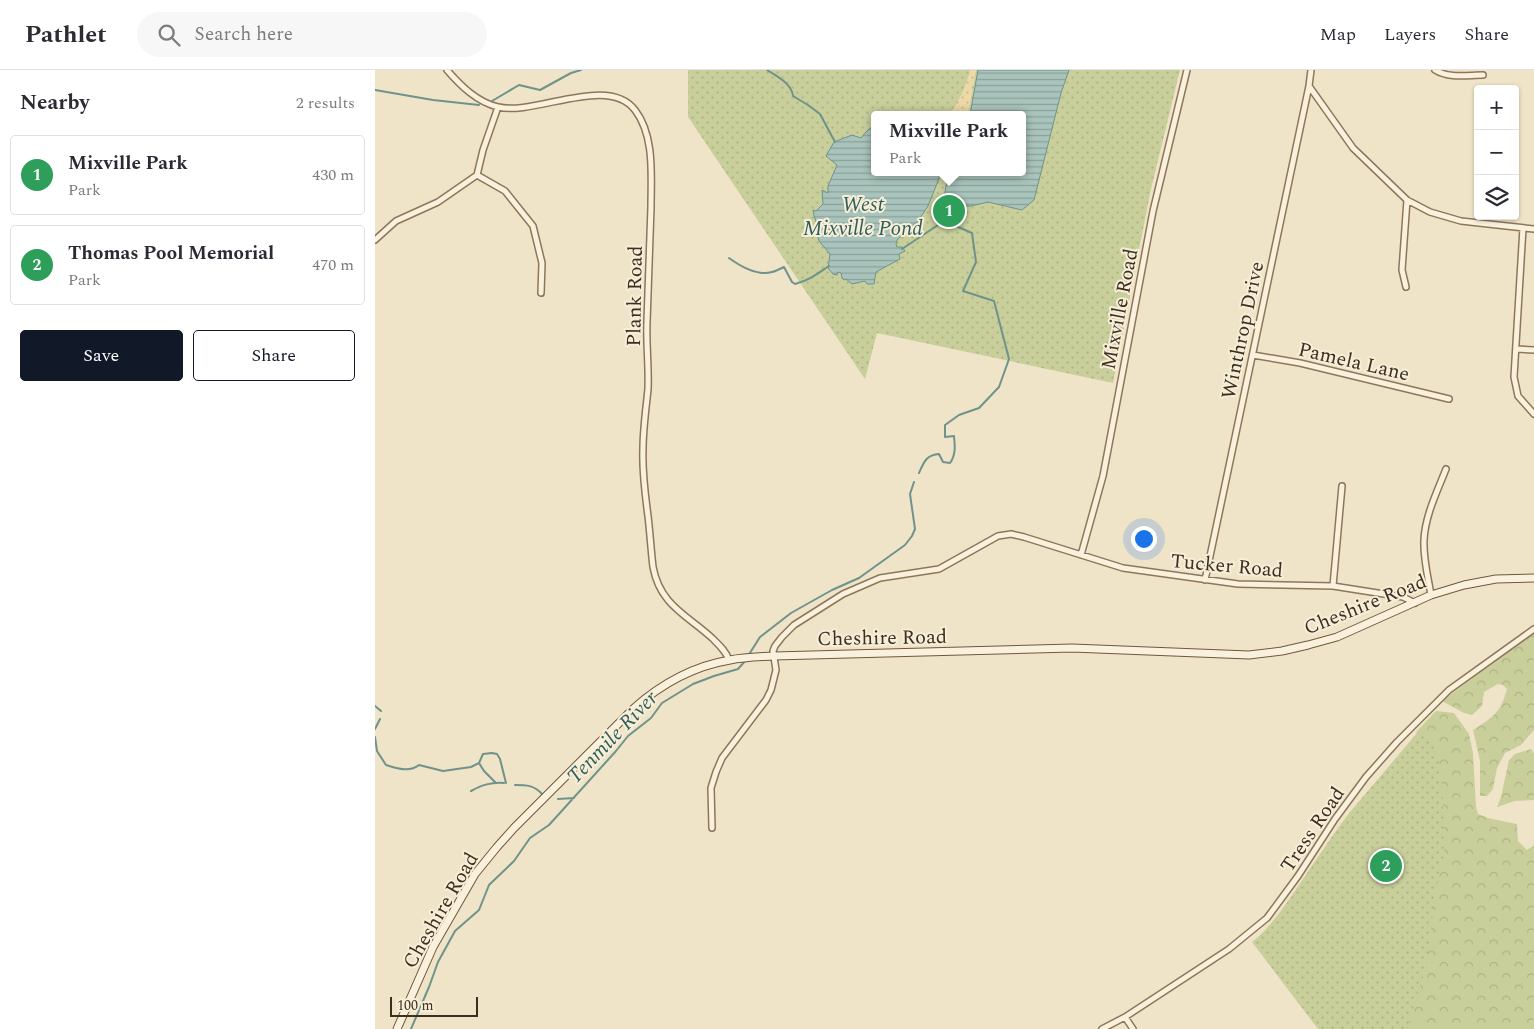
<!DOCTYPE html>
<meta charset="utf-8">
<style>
:root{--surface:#fff;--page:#f7f7f7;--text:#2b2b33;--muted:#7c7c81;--line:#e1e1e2;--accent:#111827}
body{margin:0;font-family:Spectral,serif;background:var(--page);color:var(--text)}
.controls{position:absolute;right:15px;top:15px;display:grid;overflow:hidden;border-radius:5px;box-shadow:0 1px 4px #0004}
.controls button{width:45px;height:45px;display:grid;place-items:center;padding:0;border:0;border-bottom:1px solid var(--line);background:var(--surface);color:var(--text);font:25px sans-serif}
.scale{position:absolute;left:15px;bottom:12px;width:88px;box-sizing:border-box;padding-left:5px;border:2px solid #3d2e20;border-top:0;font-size:14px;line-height:18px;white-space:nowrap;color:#3d2e20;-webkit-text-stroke:4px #f7eed8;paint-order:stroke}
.you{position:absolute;left:768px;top:468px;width:18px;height:18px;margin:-12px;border:4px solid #fff;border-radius:50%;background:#1a73e8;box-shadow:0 0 0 8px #1a73e833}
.badge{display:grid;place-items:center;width:32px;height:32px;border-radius:50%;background:var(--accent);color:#fff;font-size:16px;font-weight:700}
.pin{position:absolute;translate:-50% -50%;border:2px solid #fff;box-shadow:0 1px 5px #0006}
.popup{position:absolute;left:496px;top:41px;width:155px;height:65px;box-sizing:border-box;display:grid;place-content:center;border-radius:5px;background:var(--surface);filter:drop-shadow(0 1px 4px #0005);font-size:16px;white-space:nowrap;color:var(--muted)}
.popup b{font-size:19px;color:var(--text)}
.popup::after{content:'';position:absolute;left:50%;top:100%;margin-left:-10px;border:10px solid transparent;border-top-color:var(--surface)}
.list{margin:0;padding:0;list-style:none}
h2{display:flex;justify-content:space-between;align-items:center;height:65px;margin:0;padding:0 20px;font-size:21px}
h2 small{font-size:16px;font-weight:400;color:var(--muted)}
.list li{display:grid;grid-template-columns:32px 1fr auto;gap:15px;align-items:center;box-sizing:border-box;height:80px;margin:0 10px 10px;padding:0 10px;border:1px solid var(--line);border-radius:5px}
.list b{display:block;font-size:19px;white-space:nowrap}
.list p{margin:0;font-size:16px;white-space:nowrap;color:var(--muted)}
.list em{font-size:16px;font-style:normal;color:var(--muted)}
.actions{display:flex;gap:10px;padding:15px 20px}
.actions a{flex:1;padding:11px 0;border:1px solid var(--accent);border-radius:5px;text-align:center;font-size:18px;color:var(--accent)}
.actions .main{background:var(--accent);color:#fff}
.icon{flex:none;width:28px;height:28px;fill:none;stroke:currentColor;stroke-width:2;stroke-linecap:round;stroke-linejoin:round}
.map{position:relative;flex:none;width:1159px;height:959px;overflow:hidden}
header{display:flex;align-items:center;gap:30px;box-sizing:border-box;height:70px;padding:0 25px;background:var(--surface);border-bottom:1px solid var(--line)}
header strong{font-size:24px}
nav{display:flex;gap:28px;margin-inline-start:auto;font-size:18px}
.search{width:350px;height:45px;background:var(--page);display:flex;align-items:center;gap:12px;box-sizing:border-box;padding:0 18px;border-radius:28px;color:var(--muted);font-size:19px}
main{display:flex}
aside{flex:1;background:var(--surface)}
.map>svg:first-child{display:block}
.green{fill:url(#green-dots);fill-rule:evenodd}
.forest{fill:url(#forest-crowns)}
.sand{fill:url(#sand-dots)}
.water{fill:url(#water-rules);stroke:#6f938a}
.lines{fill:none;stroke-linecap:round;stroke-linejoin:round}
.stream{stroke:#6f938a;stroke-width:2}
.street-casing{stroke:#8d765c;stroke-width:8}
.secondary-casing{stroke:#6f573f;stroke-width:9}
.street{stroke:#faf1dc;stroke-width:5}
.secondary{stroke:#faf1dc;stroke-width:7}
.labels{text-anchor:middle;stroke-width:4;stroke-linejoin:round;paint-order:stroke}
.street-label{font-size:20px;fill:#3d2e20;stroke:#f7eed8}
.water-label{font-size:21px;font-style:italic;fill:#2f5d5a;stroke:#f7eed8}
</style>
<header>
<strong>Pathlet</strong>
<div class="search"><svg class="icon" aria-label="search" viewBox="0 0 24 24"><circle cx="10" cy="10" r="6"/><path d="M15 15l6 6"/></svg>Search here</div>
<nav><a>Map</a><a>Layers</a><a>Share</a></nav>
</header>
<main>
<aside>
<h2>Nearby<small>2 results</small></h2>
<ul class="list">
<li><span class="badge" style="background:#2e9e5b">1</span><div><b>Mixville Park</b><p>Park</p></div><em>430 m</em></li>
<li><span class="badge" style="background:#2e9e5b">2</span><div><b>Thomas Pool Memorial</b><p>Park</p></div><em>470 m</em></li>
</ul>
<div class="actions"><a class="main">Save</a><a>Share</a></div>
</aside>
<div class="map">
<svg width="1159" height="959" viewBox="0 0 1159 959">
<defs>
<pattern id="green-dots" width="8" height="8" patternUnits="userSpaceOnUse" patternTransform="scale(1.25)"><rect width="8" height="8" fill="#c9cf9b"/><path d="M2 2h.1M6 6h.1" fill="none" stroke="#aeb285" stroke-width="1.8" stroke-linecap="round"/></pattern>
<pattern id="forest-crowns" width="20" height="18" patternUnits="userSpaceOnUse" patternTransform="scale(1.25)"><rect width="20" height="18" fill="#c9cf9b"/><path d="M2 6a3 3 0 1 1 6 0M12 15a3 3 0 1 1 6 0" fill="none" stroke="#aeb285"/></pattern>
<pattern id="sand-dots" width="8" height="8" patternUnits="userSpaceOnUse" patternTransform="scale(1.25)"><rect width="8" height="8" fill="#ecd9a5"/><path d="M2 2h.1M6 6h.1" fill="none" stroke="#cbbb8e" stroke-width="1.8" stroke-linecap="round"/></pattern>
<pattern id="water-rules" width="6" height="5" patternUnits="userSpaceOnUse" patternTransform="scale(1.25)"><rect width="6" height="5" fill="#a9c4bc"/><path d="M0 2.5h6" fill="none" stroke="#8ba098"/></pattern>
</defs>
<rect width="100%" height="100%" fill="#f0e4c8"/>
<path class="green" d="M313,0H805L776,119L738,313L502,263L490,309L313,47ZM500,45H648V102H500Z
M1059,643L1084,668L1049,959H943L877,872C897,856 911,834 926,812C942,789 957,765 975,742Z"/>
<path class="forest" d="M1159,562V660L1146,675L1130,683L1122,698L1118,719L1112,726H1105V691L1098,660C1118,647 1125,644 1132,619L1128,615L1123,614L1109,622L1107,636L1097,645L1089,643L1067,631Z
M1061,641L1079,643L1094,664L1098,683L1101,737L1103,744L1113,748L1142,754L1143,771L1152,780L1159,775V959H1032L1052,893L1061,819L1068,789L1070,774L1067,717L1064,690L1056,671L1041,662Z
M1156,679L1159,683V730L1140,731L1122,737L1126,727L1134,690L1140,684Z"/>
<path class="sand" d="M595,0H601L593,45H574C584,31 591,17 595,0Z"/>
<path class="water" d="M603,0H694L686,23L659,130L647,140L613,132L596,136L577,137L568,135L572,109L565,106L553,136L543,151L522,170L521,174L522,177H527L530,181L524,184L525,189L501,202L499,214H492L490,211L477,214L471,209L469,210L467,208L466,203L463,202L462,205L458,204L453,198L455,184L444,171L442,163V154L439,146L438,140L441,141L448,134L447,120L453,123V116L462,95L451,86L459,72L477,65L486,68L491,62L500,54V102H648V45H595Z"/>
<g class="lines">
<path class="stream" d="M392,0C402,6 417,14 418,26L433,35L445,44L460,72
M0,20L58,30L104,35
M117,31L144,15L165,20L196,3L206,0
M527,179L569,151L597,163L601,192L588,221L619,231L634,289L624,317L604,338L584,345L570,355V367L579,366C580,375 581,385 575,393L568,392L564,384C551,385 549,392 544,403
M354,188C365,196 383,206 397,202C401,201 405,199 409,197L417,212L420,214C435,210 442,204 454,196
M373,586L385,567L416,543L457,520L484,508L530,475L537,466L540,459L535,424L539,412
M0,636L6,641
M0,659L5,649
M0,667L2,681L11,695C21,698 34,703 44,695L68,701L96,697L104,693L108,684L117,683L122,684L125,689L131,713
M104,693L109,701L120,712
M140,715C151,715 159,715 167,724
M96,721C107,715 116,712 129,713
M183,729L199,728
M36,959L54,917L63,892L80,861L104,840L114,815L139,791L155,768L174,755L241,681L253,666L276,648L287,633L318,614L339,606L363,599L371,590"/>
<g class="street-casing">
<path id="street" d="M72,0C86,16 102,32 123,37C160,46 233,4 260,40C280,66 276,106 276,137C275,175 273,213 272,252C271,274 274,297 273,319C271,339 268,359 268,379C267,401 270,424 273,446C275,463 276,480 278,497C285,535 312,545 337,568C344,575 351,581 354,590
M936,0L934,16L978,78L1032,130L1055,142L1086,151L1159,159
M1060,0C1074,9 1093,5 1108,5
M102,105L130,121L158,156L167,193L166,223
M1148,158L1139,307L1143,326L1159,344
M0,170L21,151L63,132L102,105L108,80L123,37
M1031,217L1027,200L1032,130
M1141,279L1159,280
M878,285L925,293L1074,329
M706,485L728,406L778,141L812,0
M830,510L934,16
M958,516L967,416
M1056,525C1053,507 1048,488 1049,470C1050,446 1062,422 1071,399
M337,758L336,718L341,702L347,688L391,630L396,620L401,600L398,581L400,576L407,567L419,555L468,524L505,508L564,499L623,466L636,464L649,467L748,498L863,514L958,516L1028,527L1040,533
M750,947L758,959
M727,959L750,947L854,879L892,848L923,806L960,749L991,707L1022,672L1074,620L1159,559"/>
</g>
<g class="secondary-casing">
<path id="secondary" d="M22,959L58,877L100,804L122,777L139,758L258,639C286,614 319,596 355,590C370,587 384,587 399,586L697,578L874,585L907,581L933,575L962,567L1056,525L1089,515L1121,509L1159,508"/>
</g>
<use href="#street" class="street"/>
<use href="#secondary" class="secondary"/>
</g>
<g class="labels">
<g class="street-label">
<text transform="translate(259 226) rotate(-89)" y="7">Plank Road</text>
<text transform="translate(744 239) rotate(-79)" y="7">Mixville Road</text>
<text transform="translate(867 260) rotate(-78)" y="7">Winthrop Drive</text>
<text transform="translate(979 291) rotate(13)" y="7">Pamela Lane</text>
<text transform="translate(852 495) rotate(5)" y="7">Tucker Road</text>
<text transform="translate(990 534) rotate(-22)" y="7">Cheshire Road</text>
<text transform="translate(507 567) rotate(-1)" y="7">Cheshire Road</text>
<text transform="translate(937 759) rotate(-56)" y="7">Tress Road</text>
<text transform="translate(65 840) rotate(-60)" y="7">Cheshire Road</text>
</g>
<g class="water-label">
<text x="488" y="141">West<tspan x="488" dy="24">Mixville Pond</tspan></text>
<text transform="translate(237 667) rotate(-46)" y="7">Tenmile River</text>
</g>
</g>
</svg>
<div class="controls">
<button>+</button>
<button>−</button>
<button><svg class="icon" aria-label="layers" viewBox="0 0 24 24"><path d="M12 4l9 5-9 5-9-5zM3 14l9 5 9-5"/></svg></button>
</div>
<div class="scale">100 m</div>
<div class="you"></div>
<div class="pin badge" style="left:574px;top:141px;background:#2e9e5b">1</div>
<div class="popup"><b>Mixville Park</b>Park</div>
<div class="pin badge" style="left:1011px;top:796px;background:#2e9e5b">2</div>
</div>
</main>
